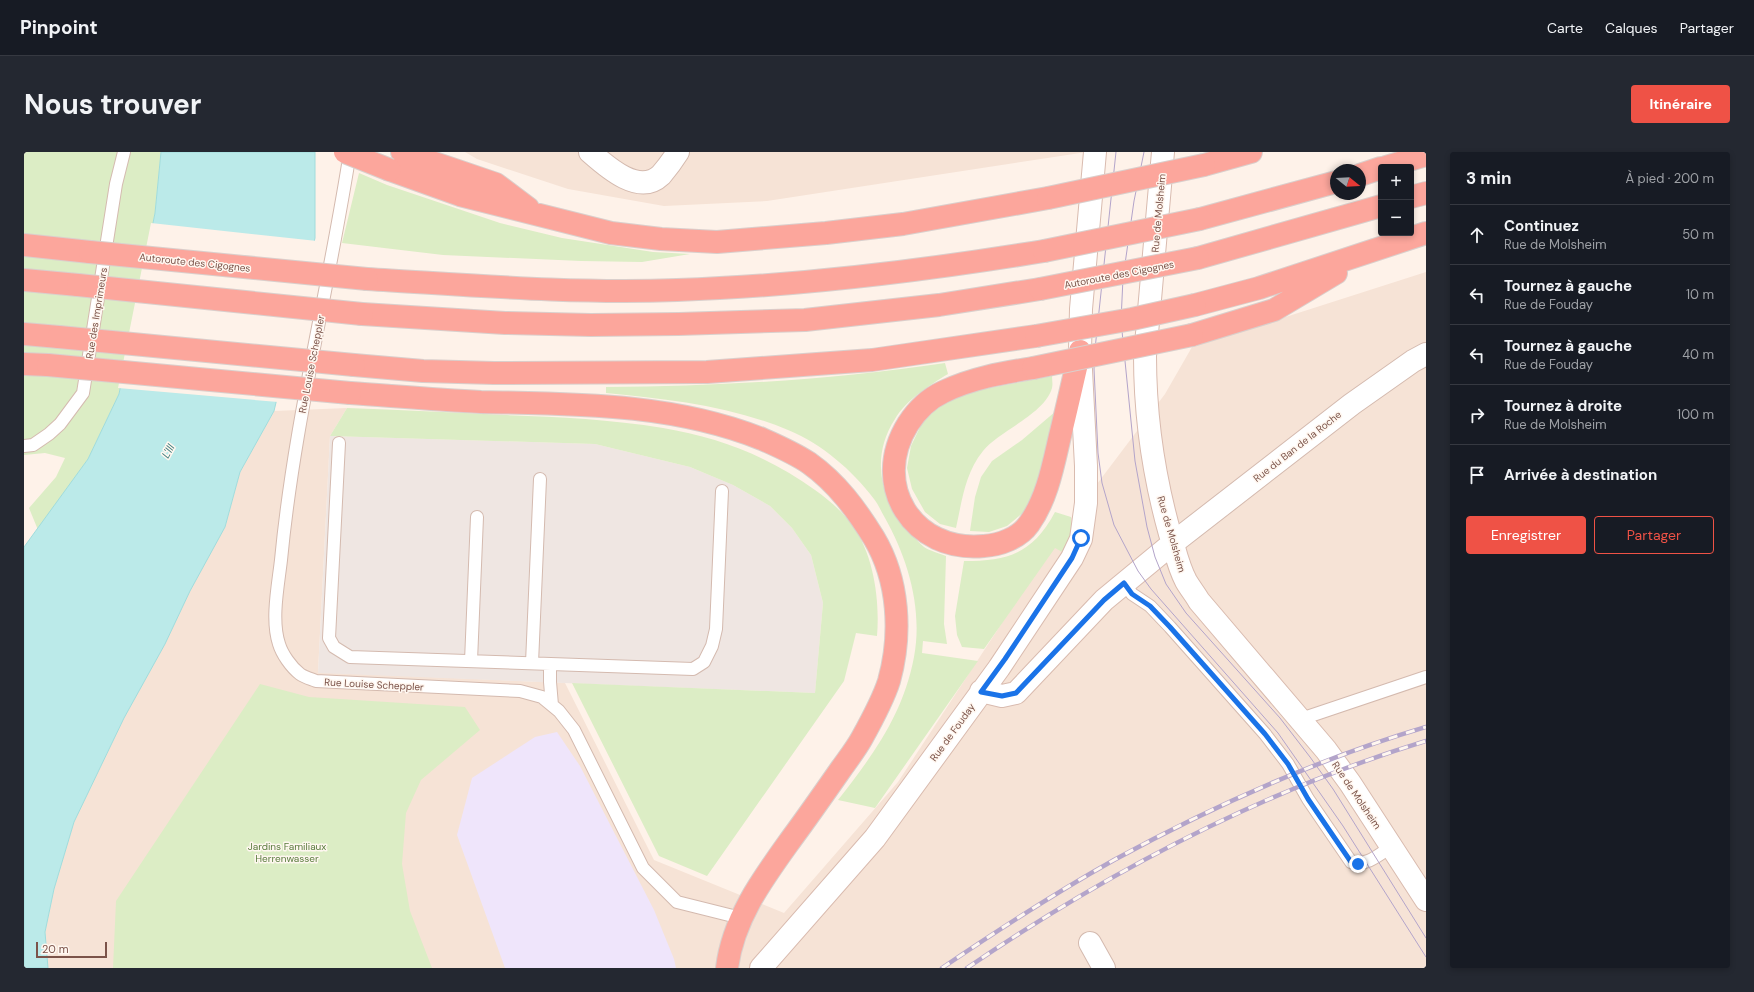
<!DOCTYPE html>
<html lang="fr">
<meta charset="utf-8">
<style>
:root{--surface:#171b24;--page:#242831;--text:#f1f3f6;--muted:#9ea1a6;--line:#363941;--accent:#ef5246}
body{margin:0;font-family:"DM Sans",sans-serif;background:var(--page);color:var(--text)}
.controls{position:absolute;right:12px;top:12px;display:grid;overflow:hidden;border-radius:4px;box-shadow:0 2px 6px #0003}
.controls button{width:36px;height:36px;display:grid;place-items:center;padding:0;border:0;border-bottom:1px solid var(--line);background:var(--surface);color:var(--text);font:20px sans-serif}
.compass{position:absolute;left:1306px;top:12px;width:36px;height:36px;border-radius:50%;background:var(--surface);box-shadow:0 2px 6px #0003;rotate:108deg}
.scale{position:absolute;left:12px;bottom:10px;width:71px;box-sizing:border-box;padding-left:4px;border:2px solid #7b5349;border-top:0;font-size:11px;line-height:14px;white-space:nowrap;color:#7b5349;-webkit-text-stroke:3px #fff7f0;paint-order:stroke}
.stop{position:absolute;width:12px;height:12px;margin:-9px;border:3px solid #1a73e8;border-radius:50%;background:#fff}
.stop.end{background:#1a73e8;border-color:#fff;box-shadow:0 1px 4px #0008}
.list{margin:0;padding:0;list-style:none}
h2{display:flex;justify-content:space-between;align-items:center;height:52px;margin:0;padding:0 16px;font-size:17px}
h2 small{font-size:13px;font-weight:400;color:var(--muted)}
.list li{display:grid;grid-template-columns:26px 1fr auto;gap:12px;align-items:center;box-sizing:border-box;height:60px;padding:0 16px;border-top:1px solid var(--line)}
.list b{display:block;font-size:15px;white-space:nowrap}
.list p{margin:0;font-size:13px;white-space:nowrap;color:var(--muted)}
.list em{font-size:13px;font-style:normal;color:var(--muted)}
.actions{display:flex;gap:8px;padding:12px 16px}
.actions a{flex:1;padding:9px 0;border:1px solid var(--accent);border-radius:4px;text-align:center;font-size:14px;color:var(--accent)}
.actions .main{background:var(--accent);color:#fff}
.icon{flex:none;width:22px;height:22px;fill:none;stroke:currentColor;stroke-width:2;stroke-linecap:round;stroke-linejoin:round}
.map{position:relative;flex:none;width:1402px;height:816px;overflow:hidden;border-radius:4px}
header{display:flex;align-items:center;gap:24px;box-sizing:border-box;height:56px;padding:0 20px;background:var(--surface);border-bottom:1px solid var(--line)}
header strong{font-size:19px}
nav{display:flex;gap:22px;margin-inline-start:auto;font-size:14px}
.intro{display:flex;align-items:center;justify-content:space-between;box-sizing:border-box;height:96px;padding:0 24px}
h1{margin:0;font-size:28px}
.button{padding:10px 18px;border-radius:4px;background:var(--accent);color:#fff;font-size:14px;font-weight:700}
main{display:flex;gap:24px;padding:0 24px}
aside{flex:1;background:var(--surface);border-radius:4px;box-shadow:0 2px 6px #0003}
.map>svg:first-child{display:block}
.residential{fill:#f6e3d6}
.industrial{fill:#efe6e2}
.education{fill:#efe5fb}
.green{fill:#dcedc5}
.water{fill:#bbeae9;stroke:#a0dcdc}
.pier{fill:#fef2e9}
.lines{fill:none;stroke-linecap:round;stroke-linejoin:round}
.lane-casing{stroke:#d4baaf;stroke-width:14}
.street-casing{stroke:#d4baaf;stroke-width:24}
.secondary-casing{stroke:#d9bbaf;stroke-width:24}
.highway-casing{stroke:#dacfcc;stroke-width:24}
.lane{stroke:#fff;stroke-width:12}
.street{stroke:#fff;stroke-width:22}
.secondary{stroke:#fff;stroke-width:22}
.highway{stroke:#fca69c;stroke-width:22}
.tram{stroke:#b3a4ca;stroke-width:1}
.rail-casing{stroke:#b3a4ca;stroke-width:4.5}
.rail{stroke:#fff7f0;stroke-width:3;stroke-dasharray:9;stroke-linecap:butt}
.highway-bridge-casing{stroke:#dacfcc;stroke-width:24;stroke-linecap:butt}
.highway-bridge{stroke:#fca69c;stroke-width:22}
.route{stroke:#1a73e8;stroke-width:5}
.labels{text-anchor:middle;stroke-width:3;stroke-linejoin:round;paint-order:stroke}
.street-label{font-size:10px;fill:#7b5349;stroke:#fff7f0}
.park-label{font-size:10px;fill:#597b3d;stroke:#fff7f0}
.water-label{font-size:11px;font-style:italic;fill:#387979;stroke:#fff7f0}
</style>
<header>
<strong>Pinpoint</strong>
<nav><a>Carte</a><a>Calques</a><a>Partager</a></nav>
</header>
<div class="intro"><h1>Nous trouver</h1><a class="button">Itinéraire</a></div>
<main>
<div class="map">
<svg width="1402" height="816" viewBox="0 0 1402 816">
<rect width="100%" height="100%" fill="#fef2e9"/>
<path class="residential" d="M441,0H1063L743,49L640,54L544,37L453,7Z
M1402,120V816H24L21,780L30,737L50,670L100,566L141,492L166,439L201,375L216,320L250,259L323,256L306,284L294,520L541,531L630,708L760,761L874,630L1042,373L1141,242L1168,195Z"/>
<path class="industrial" d="M306,284L571,292L666,315L709,333L746,354L768,376L787,403L799,451L791,541L294,521Z"/>
<path class="education" d="M533,580L556,614L630,758L650,807L652,816H481L433,683L448,626L511,585Z"/>
<path class="green" d="M0,0H137L131,61L95,242L64,307L14,378L5,356L32,325L41,306L21,301L0,303Z
M335,21L363,33L476,71L538,86L629,100L666,102L618,110L557,109L419,103L318,91Z
M921,211L924,222C906,233 882,248 871,267C846,305 856,350 887,381C891,386 895,391 900,395C906,399 915,401 922,404L920,472L923,492L899,489L898,501L954,509L851,656L814,648C849,603 879,563 890,505C899,457 884,407 861,366C857,359 854,352 850,347C828,318 798,292 764,278C707,254 644,247 582,241V235C697,234 808,228 921,211Z
M1028,224C1028,228 1029,232 1028,236C1021,262 975,279 959,299C941,321 938,349 932,376L916,372L901,360L888,337L883,316L887,294L898,271L913,256L940,241Z
M323,256C375,258 428,260 480,263C533,265 586,267 639,276C694,285 746,305 791,338C805,348 819,360 829,374C850,404 856,449 853,484L832,481L820,529L683,724L635,704L548,531L791,541L799,451L787,403L768,376L746,354L709,333L666,315L571,292L306,284Z
M1032,259L1014,339L1000,360L983,374L965,380L946,379L951,345L957,325L968,309L998,288Z
M1031,360L1047,365V387L1040,401L1031,396L960,497L938,495L933,483L931,464L940,409C985,409 1009,401 1031,360Z
M236,532L285,545L441,555L456,578L397,628L382,661L378,712L386,759L408,816H89L92,749Z"/>
<path class="water" d="M137,0H291V86L250,259L216,320L201,375L166,439L141,492L100,566L50,670L30,737L21,780L24,816H0V395L64,307L95,242L131,61Z"/>
<path class="pier" d="M127,71L293,89L254,250L94,236Z"/>
<g class="lines">
<g class="lane-casing">
<path id="lane" d="M326,0C305,136 270,271 257,408C254,434 247,468 255,492C258,502 267,515 276,522C280,525 287,527 292,529L496,539L518,545L535,559L550,578L619,716L653,750L717,766
M315,291L305,486L310,495L326,505L669,517L680,510L688,494L692,477L698,339
M0,294L9,293L25,282L36,272L59,241L92,32L100,0
M1100,431L1108,442L1126,454L1146,475L1241,582L1264,612L1284,647L1327,710C1342,715 1356,702 1368,694
M447,509L453,365
M508,511L516,327
M526,512V530L528,553
M1277,567L1402,525"/>
</g>
<g class="street-casing">
<path id="street" d="M566,0C583,15 615,44 637,23C643,16 649,8 654,0
M1149,391L1328,252L1389,209L1402,202
M1066,791L1080,816"/>
</g>
<g class="secondary-casing">
<path id="secondary" d="M1139,0L1121,204C1121,264 1130,325 1146,382C1151,398 1154,414 1162,429C1166,436 1171,442 1175,449L1302,598L1326,631L1402,748
M957,539L978,544L992,541L1080,448L1149,391
M737,816L851,686L975,516L1048,406L1057,387L1062,351V314L1056,199L1057,157L1071,0"/>
</g>
<g class="highway-casing">
<path id="highway" d="M378,0L472,32L504,56
M1180,13L1227,0
M1362,15L1402,3
M366,18L436,43L587,81L637,87L693,90L802,81L879,72L1024,46
M1336,23L1357,16
M1387,45L1402,41
M1176,67L1312,30
M0,93L66,100
M1174,106L1357,54
M343,127C446,133 550,142 653,138C776,134 898,119 1020,99
M0,128L54,133
M1171,153L1235,136L1402,81
M338,162L481,171L567,173L655,172L781,168L915,153L1016,137
M0,182L35,185
M1168,183L1250,158L1312,121
M0,212L24,213
M330,213L399,219L470,221L683,220L848,208L1012,184
M1009,216C978,221 948,226 919,240C904,247 893,258 884,272C846,333 889,401 960,394C976,393 995,386 1005,372C1023,347 1029,314 1036,284C1043,256 1049,228 1056,199
M326,241C369,244 413,248 457,250C552,252 648,251 738,287C754,294 770,301 785,311C813,331 832,357 850,386C875,428 878,482 865,529C859,548 848,568 838,586C832,597 824,607 817,617C801,640 785,663 768,686C740,725 709,766 703,816"/>
</g>
<use href="#lane" class="lane"/>
<use href="#street" class="street"/>
<use href="#secondary" class="secondary"/>
<use href="#highway" class="highway"/>
<path class="tram" d="M1092,0L1071,197L1070,217L1074,301L1078,331L1090,373L1114,419L1127,437L1254,581L1319,674L1402,805
M1120,0L1110,49L1099,126L1097,169L1111,309L1123,375L1131,405L1142,432L1162,461L1256,566L1286,605L1309,637L1402,786"/>
<g class="rail-casing">
<path id="rail" d="M918,816C974,778 1031,741 1090,708C1189,654 1294,607 1402,575
M943,816C1084,720 1238,639 1402,589"/>
</g>
<use href="#rail" class="rail"/>
<g class="highway-bridge-casing">
<path id="highway-bridge" d="M321,0L366,18
M1024,46L1180,13
M1020,99L1176,67
M66,100L343,127
M54,133L338,162
M1016,137L1174,106
M1012,184L1108,167L1171,153
M35,185L330,213
M24,213L326,241
M1009,216L1168,183"/>
</g>
<use href="#highway-bridge" class="highway-bridge"/>
</g>
<g class="lines">
<path class="route" d="M1057,386L1048,406L981,507L957,540L978,544L992,541L1080,448L1100,431L1108,442L1126,454L1146,475L1241,582L1264,612L1284,647L1327,710L1334,712"/>
</g>
<g class="labels">
<g class="street-label">
<text transform="translate(1134 61) rotate(-85)" y="4">Rue de Molsheim</text>
<text transform="translate(171 110) rotate(6)" y="4">Autoroute des Cigognes</text>
<text transform="translate(1095 122) rotate(-11)" y="4">Autoroute des Cigognes</text>
<text transform="translate(72 161) rotate(-81)" y="4">Rue des Imprimeurs</text>
<text transform="translate(287 212) rotate(-79)" y="4">Rue Louise Scheppler</text>
<text transform="translate(1273 294) rotate(-38)" y="4">Rue du Ban de la Roche</text>
<text transform="translate(1148 382) rotate(74)" y="4">Rue de Molsheim</text>
<text transform="translate(350 532) rotate(3)" y="4">Rue Louise Scheppler</text>
<text transform="translate(928 580) rotate(-54)" y="4">Rue de Fouday</text>
<text transform="translate(1333 643) rotate(56)" y="4">Rue de Molsheim</text>
</g>
<g class="park-label">
<text x="263" y="698">Jardins Familiaux<tspan x="263" dy="12">Herrenwasser</tspan></text>
</g>
<g class="water-label">
<text transform="translate(144 299) rotate(-61)" y="4">L'Ill</text>
</g>
</g>
</svg>
<div class="controls">
<button>+</button>
<button>−</button>
</div>
<svg class="compass" viewBox="-18 -18 36 36"><path d="M0-13l5 13h-10z" fill="#e53935"/><path d="M0 13l5-13h-10z" fill="#9ea1a6"/></svg>
<div class="scale">20 m</div>
<div class="stop" style="left:1057px;top:386px"></div>
<div class="stop end" style="left:1334px;top:712px"></div>
</div>
<aside>
<h2>3 min<small>À pied · 200 m</small></h2>
<ul class="list">
<li><svg class="icon" aria-label="ahead" viewBox="0 0 24 24"><path d="M12 20V5M6 11l6-6 6 6"/></svg><div><b>Continuez</b><p>Rue de Molsheim</p></div><em>50 m</em></li>
<li><svg class="icon" aria-label="left" viewBox="0 0 24 24"><path d="M17 20v-9H6M10 6l-5 5 5 5"/></svg><div><b>Tournez à gauche</b><p>Rue de Fouday</p></div><em>10 m</em></li>
<li><svg class="icon" aria-label="left" viewBox="0 0 24 24"><path d="M17 20v-9H6M10 6l-5 5 5 5"/></svg><div><b>Tournez à gauche</b><p>Rue de Fouday</p></div><em>40 m</em></li>
<li><svg class="icon" aria-label="right" viewBox="0 0 24 24"><path d="M7 20v-9h11M14 6l5 5-5 5"/></svg><div><b>Tournez à droite</b><p>Rue de Molsheim</p></div><em>100 m</em></li>
<li><svg class="icon" aria-label="arrive" viewBox="0 0 24 24"><path d="M6 21V4h12l-3 4 3 4H6"/></svg><div><b>Arrivée à destination</b></div></li>
</ul>
<div class="actions"><a class="main">Enregistrer</a><a>Partager</a></div>
</aside>
</main>
